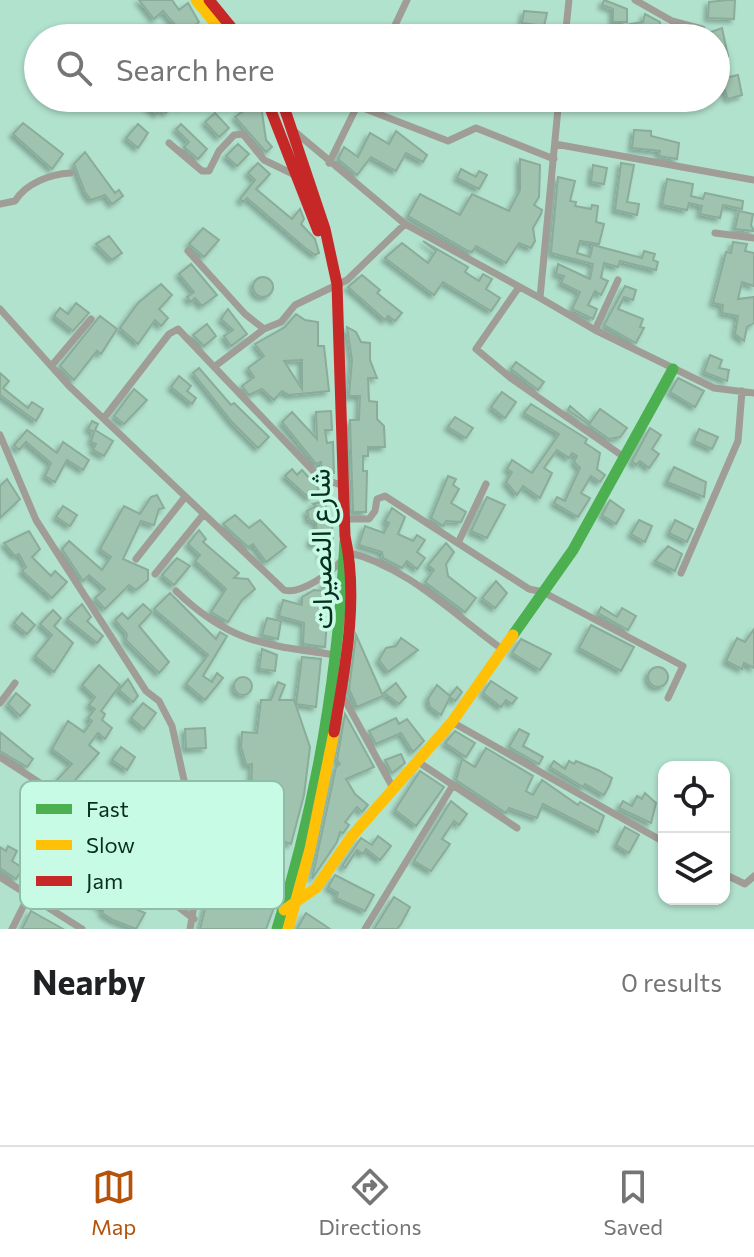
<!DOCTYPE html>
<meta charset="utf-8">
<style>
:root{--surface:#fff;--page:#f2f2f2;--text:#202124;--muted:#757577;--line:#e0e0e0;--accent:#b45309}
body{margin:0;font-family:Commissioner,Vazirmatn,sans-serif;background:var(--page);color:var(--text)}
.controls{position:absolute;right:24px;bottom:24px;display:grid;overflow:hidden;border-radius:16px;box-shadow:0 2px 6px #0004}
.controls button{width:72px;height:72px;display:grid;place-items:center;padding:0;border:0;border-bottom:2px solid var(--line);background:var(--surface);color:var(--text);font:40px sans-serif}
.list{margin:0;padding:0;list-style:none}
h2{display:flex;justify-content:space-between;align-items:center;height:104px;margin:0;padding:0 32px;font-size:34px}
h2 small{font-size:26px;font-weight:400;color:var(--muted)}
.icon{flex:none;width:44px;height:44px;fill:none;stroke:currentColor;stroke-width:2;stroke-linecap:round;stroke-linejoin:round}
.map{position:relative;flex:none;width:754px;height:929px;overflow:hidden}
.search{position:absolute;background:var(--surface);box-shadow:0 2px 6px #0004;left:24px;right:24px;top:24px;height:88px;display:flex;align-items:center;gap:20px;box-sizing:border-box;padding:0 28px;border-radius:44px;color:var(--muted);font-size:30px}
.sheet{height:216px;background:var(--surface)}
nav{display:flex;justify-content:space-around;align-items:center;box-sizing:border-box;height:112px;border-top:2px solid var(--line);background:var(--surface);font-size:22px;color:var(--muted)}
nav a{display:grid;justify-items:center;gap:4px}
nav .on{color:var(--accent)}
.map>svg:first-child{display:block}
.building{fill:#a0c3af;stroke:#8aac99;stroke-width:2;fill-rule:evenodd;filter:url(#shadow)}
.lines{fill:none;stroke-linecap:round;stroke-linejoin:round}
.street{stroke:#9f9d95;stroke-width:7}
.fast{stroke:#4caf50;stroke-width:11}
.slow{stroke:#ffc107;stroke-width:11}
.jam{stroke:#c62828;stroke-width:11}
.labels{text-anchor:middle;stroke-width:7;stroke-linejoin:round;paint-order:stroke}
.street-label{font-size:28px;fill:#072e21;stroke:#c8fbe5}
.key{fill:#c8fbe5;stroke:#8ebeaa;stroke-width:2}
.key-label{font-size:22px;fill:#072e21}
</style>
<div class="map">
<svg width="754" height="929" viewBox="0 0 754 929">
<defs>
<filter id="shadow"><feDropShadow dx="-3.5" dy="3.5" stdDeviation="2" flood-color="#0004"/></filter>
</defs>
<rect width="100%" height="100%" fill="#b1e2ce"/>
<path class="building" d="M139,0H172L179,10L188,3L199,22L184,35L163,11L154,19Z
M604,0L627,9V22H613V9L602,5Z
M728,0H735L734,19L708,18L709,2Z
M524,11L547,13L544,26L522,23Z
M645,14L660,22V31L637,28L638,38H628L624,25L643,22Z
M722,28L728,56L716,59V38H691V35H703Z
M738,75L742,95L728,99L721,79Z
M152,98H189L181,106L175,100L166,113L161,109L157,114L146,105Z
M238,98H251L262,112L266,140L272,147L266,152L235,117L245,110Z
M215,113L229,128L219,137L205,122Z
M23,123L63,154L52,169L13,134Z
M138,124L148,133L138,148L126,138Z
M181,124L207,149L198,159L184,147L189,142L176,129Z
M634,130L651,131V136L679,143L677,159L659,156L660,151L632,148Z
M396,131L427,155L423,162L406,153L396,171L371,157L357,175L338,159L344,147L358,157L370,133L389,144Z
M238,144L249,154L237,166L226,156Z
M85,152L115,193L119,190L123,196L112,204L105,195L91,200L85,192L74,164Z
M520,159L540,165L539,197L534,205L542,210L541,214L533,228L535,241L531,248L519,243L506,263L476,246L472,252L468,251L408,216L420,194L460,215L472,194L509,211L520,190Z
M258,163L270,174L256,189L292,219L300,209L304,219L301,224L315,239L319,253L315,255L304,247L247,198L243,202L240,199L255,180L248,173Z
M621,163L634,165L627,202L639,204L637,215L615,210Z
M593,165L607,168L604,184L591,182Z
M461,169L476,177L479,171L487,175L479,189L457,178Z
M558,177L575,181L570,201L576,202L575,206L591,209L592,205L598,206L596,222L604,224L599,244L580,241L577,253L590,257L593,245L642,258L644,251L655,254L653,260L658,262L656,270L620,261L618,267L604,263L601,278L608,281L601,295L595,291L588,305L597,309L593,319L572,309L580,292L561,283L564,276L556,274L558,264L590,279L593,264L551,253Z
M667,179L693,184L691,196L703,199L705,193L743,201L742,209L723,205L720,218L700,214L702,206L689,203L687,210L662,205Z
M739,211L753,214L751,225L754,231L735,229Z
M203,228L219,240L204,257L189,244Z
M109,236L122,253L112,260L96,244Z
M423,241L468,267L465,272L479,281L483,274L492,279L486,289L500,298L491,311L443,282L434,295L385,258L402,243L428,263L436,251Z
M733,242L747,244L745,251L754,253V286L742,282L738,299L754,297V323L747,327L744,341L735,334L738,316L722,313L723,305L713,303L726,252L731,253Z
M191,264L217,295L202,306L195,298L191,302L187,297L194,292L179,274Z
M362,275L380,290L377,293L402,313L395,321L388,316L385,320L348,287Z
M253 287a10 10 0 1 1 20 0a10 10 0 1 1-20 0Z
M161,284L172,295L159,309L168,318L161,326L155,320L138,344L120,328L138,303Z
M625,286L636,290L633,300L624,297L618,309L643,319L640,327L644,328L636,343L604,325Z
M76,303L89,313L73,331L54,316L60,308L68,314Z
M228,309L247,334L231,346L224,336L233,330L221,319Z
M296,314L305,320L318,322V346H324L329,391L289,395L282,391L274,400L262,389L249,395L242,386L254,377L248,368L264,356L255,344L285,327ZM302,360V389L284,361Z
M100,316L117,329L101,354L97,351L74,380L60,366Z
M207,324L216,336L204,346L193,335Z
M347,327L356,332L361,342L370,343V360L377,378H368L369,401L377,402V419L384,426L385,447H368V456H363V471H367L366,512H353L350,420H359L360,396H349L352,360Z
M710,355L722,360L719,368L729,370L727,381L704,372Z
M516,362L544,382L538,390L511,369Z
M199,368L231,405L234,403L269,437L258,448L232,422L193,373Z
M0,373L9,381L3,388L28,408L32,402L43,409L36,421L0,395Z
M179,376L191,386L187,391L196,398L192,404L171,387Z
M678,378L704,391L695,407L670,392Z
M134,389L147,400L124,424L114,416Z
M502,392L516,402L505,418L491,407Z
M531,404L587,439L585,443L600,453L597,469L605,475L600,482L591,476L581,493L590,498L578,517L554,503L557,497L565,501L580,468L574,462L577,456L572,453L569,458L557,450L544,468L552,473L540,498L523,486L517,495L506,482L512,472L507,469L512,460L532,473L559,434L524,413Z
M570,406L590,423L600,409L627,428L620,437L609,439L568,410Z
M331,411L332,430H325L327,443L333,442L334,473H326L322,471L321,462L316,464L282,422L292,412L317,439L316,412Z
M455,417L473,428L466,438L448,427Z
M92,421L98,424L95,430L113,441L104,456L93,450L96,444L91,442L94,432L88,429Z
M650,428L661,435L652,449L659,454L649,468L640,461L636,465L632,461Z
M699,429L718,437L712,449L694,441Z
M27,430L57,453L63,442L89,460L83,470L67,460L55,482L45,476L51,463L26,442L19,450L14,445Z
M674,467L706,482L704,497L667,482Z
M292,469L297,475L302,470L319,489L309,498L285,476Z
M448,476L456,479L453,485L459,489L451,503L466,512L461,522L446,521L443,526L431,518Z
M7,479L20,499L0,518V486Z
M157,495L164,508L159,509L154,525L141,521L123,559L148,570V580L136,590L129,585L105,609L95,598L105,589L89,575L83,581L62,549L69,541L102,570L111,557L100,549L124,506L140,514L151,497Z
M487,497L505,505L487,538L471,531Z
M610,500L624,510L616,524L602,515Z
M324,501L332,523L333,547L322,557V544L311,545V538L317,537L316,522L309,520L307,511L316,506L313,504Z
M63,506L77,515L70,526L56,517Z
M392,508L405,517L398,534L413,541L417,535L425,540L417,552L425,558L417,569L407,561L402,568L383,558L382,552L359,545L365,526L384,533L389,523L385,521Z
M235,515L249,528L260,520L286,547L266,562L253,544L248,547L223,524Z
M639,520L652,526L645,542L631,534Z
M675,520L693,529L687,542L669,533Z
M199,530L206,539L203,542L239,573L234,578L248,579L255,589L242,600L228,622L211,612L226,589L195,561L200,555L188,544Z
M29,531L40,549L32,557L51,576L55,571L67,582L52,598L22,571L26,567L19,554L15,556L4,543Z
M446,543L454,552L446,564L448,576L476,598L465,612L425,582L434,570L428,565Z
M668,546L682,554L675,571L655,561Z
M177,558L190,566L174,585L162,575Z
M330,579L325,647L303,644L304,623L279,616L283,600L302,605V597L314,590L323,591L324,584Z
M496,581L507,593L495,608L482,598Z
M170,593L216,639L220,632L227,636L203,676L212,682L217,673L223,678L205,700L186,684L208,655L154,609Z
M82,604L91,617L87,621L103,636L97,643L67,619Z
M143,604L152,612L139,626L169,662L159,673L126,640L127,634L115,620L122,613L128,619Z
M601,607L617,617L622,608L636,616L628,630L598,613Z
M53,610L61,618L54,626L73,643L54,672L35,656L52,635L40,624Z
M22,613L35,625L27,634L14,623Z
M267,618L281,621L278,639L262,635Z
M591,625L634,647L621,671L579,648Z
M754,629V668L744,663L742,669L726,661L737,638L745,642Z
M356,635L383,696L357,707L349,689Z
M401,638L418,650L388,672L379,660L386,648L396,646Z
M521,639L551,654L540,670L512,653Z
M262,649L277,655L275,671L259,669Z
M302,657L321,659L316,707L296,704Z
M99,665L120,685L101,711L105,714L102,720L112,728L105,739L98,733L89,745L99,753L75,780L83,785L78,793L100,812L89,828L70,816L63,818L62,826L55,821L71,796L53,784L72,764L52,749L68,721L84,732L92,721L88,718L95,709L89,705L95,697L82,685Z
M648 677a10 10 0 1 1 20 0a10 10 0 1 1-20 0Z
M234 686a9 9 0 1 1 18 0a9 9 0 1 1-18 0Z
M128,679L138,696L133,702L119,690Z
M491,681L517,698L512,704L506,700L501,707L483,693Z
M278,682L285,685L279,700H294L310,747L304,795L291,844L238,826L236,851L218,849L217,866L218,884L231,887L233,879L261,890L259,896L276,902L266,929H200L215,869L209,868L208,826L222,827L224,803L241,806L240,811L258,817L261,791H251L252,764L246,765L241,746L242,732L257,733L261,700H271Z
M396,683L406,697L399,704L384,693Z
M437,685L450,696L457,687L462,692L455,701L450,697L441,715L430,707L428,699Z
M16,693L30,705L20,716L8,704Z
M143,703L156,713L144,729L131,718Z
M345,714L374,767L346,779L355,794L368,805L362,812L357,807L345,822L349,825L343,833L340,832L337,842L312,879L336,767L340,764L337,760Z
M396,718L399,724L407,719L424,741L413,752L401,733L376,744L369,731Z
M205,728L206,748L186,749L185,729Z
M519,729L529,734L523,746L543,757L539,764L509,747Z
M455,731L475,743L466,757L445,743Z
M0,732L33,759L27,767L0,751Z
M121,747L135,757L127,770L112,760Z
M486,748L533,776L526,791L533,795L542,780L578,805L580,802L604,816L598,832L543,804L537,818L509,808L506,813L456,780L462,759L475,767Z
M401,754L405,763L392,773L385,760Z
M554,761L565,769L569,761L574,764L576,761L598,770L612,778L609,786L604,795L585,784L583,787L550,767Z
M420,771L444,787L416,826L395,810Z
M645,793L656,803L651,823L619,808L623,801L632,806L637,796L642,799Z
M451,801L467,814L459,825L454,821L442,839L450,844L431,871L414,861Z
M625,827L639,835L629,853L616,845Z
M378,836L391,846L380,860L366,849L363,854L357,850L345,868L342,866L361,838L372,845Z
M8,846L17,851L12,861L23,868L16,879L0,868V847L6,851Z
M104,859L117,869L106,896L145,913L136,929L113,920L102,913L104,909L84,897Z
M335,875L374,895L365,911L336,898L338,893L328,887Z
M394,897L410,907L401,924L397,929H374Z
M31,911L63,929H22Z
M306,913L330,929H297Z"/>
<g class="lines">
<path class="street" d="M635,0L672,21L702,29
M389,38L407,0
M565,38L569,0
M559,98L540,298L595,330L714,388L754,393
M358,106L448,141L476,128L554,159
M294,131L405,224L540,298
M169,143L202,171H209L219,151L234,135L243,134L264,160L295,175
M555,144L754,180
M329,163L361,98
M0,204L15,201C26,183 51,174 70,173
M715,233L754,238
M188,251L245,314L264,329L281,322L295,305L347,280L405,224
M519,287L476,349L512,379L624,457
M0,309L69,386L284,590C300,595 331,573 342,560
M595,330L618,280
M53,364L91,319
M214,367L264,329
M104,418L169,334L178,329L320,478L344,486
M0,435L36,520L146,691L159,701L172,726L202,861L190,929
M345,519H369L375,511L377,499L385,496L529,589L543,592L683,666L668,698
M458,543L486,484
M346,552C406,565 453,614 502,649
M136,559L185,497
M681,573L738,441L742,391
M155,574L203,515
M176,591C230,643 265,645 336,655
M336,698L345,700L393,788
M0,703L15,683
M452,722L664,842
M0,757L43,785
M417,761L517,828
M68,823L194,919
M724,874L745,884L754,876
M0,877L82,929
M12,929L29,895
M365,929L453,785"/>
<path class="fast" d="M513,635L573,550L673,369
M277,929C317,803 338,673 345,541"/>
<path class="slow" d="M196,0L227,38
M284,910L316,888L352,836L452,722L513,635
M288,929L310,849L334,732"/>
<path class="jam" d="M209,0L240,38
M266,98L318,231
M281,98L325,229L337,284L345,536C359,600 345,668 334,732"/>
</g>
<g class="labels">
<g class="street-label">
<text transform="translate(321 549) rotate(-91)" y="10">شارع النصيرات</text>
</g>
</g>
<rect x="20" y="781" width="264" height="128" rx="12" class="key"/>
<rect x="36" y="804" width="36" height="10" fill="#4caf50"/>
<rect x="36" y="840" width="36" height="10" fill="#ffc107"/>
<rect x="36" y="876" width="36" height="10" fill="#c62828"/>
<g class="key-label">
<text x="86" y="817">Fast</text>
<text x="86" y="853">Slow</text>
<text x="86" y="889">Jam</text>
</g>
</svg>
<div class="controls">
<button><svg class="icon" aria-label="locate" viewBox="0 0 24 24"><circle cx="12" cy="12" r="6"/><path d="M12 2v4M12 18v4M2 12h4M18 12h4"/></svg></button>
<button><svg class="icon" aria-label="layers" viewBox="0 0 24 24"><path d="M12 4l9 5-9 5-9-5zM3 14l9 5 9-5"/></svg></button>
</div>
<div class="search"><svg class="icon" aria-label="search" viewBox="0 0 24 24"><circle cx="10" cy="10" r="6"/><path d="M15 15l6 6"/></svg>Search here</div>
</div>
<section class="sheet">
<h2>Nearby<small>0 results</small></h2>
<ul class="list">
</ul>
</section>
<nav>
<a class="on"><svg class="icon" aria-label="map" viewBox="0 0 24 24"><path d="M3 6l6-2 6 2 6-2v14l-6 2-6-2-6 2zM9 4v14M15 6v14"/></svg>Map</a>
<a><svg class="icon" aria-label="directions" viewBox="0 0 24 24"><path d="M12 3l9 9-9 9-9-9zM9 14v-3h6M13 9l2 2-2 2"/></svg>Directions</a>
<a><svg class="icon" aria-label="saved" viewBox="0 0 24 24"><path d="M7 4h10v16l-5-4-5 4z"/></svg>Saved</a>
</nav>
